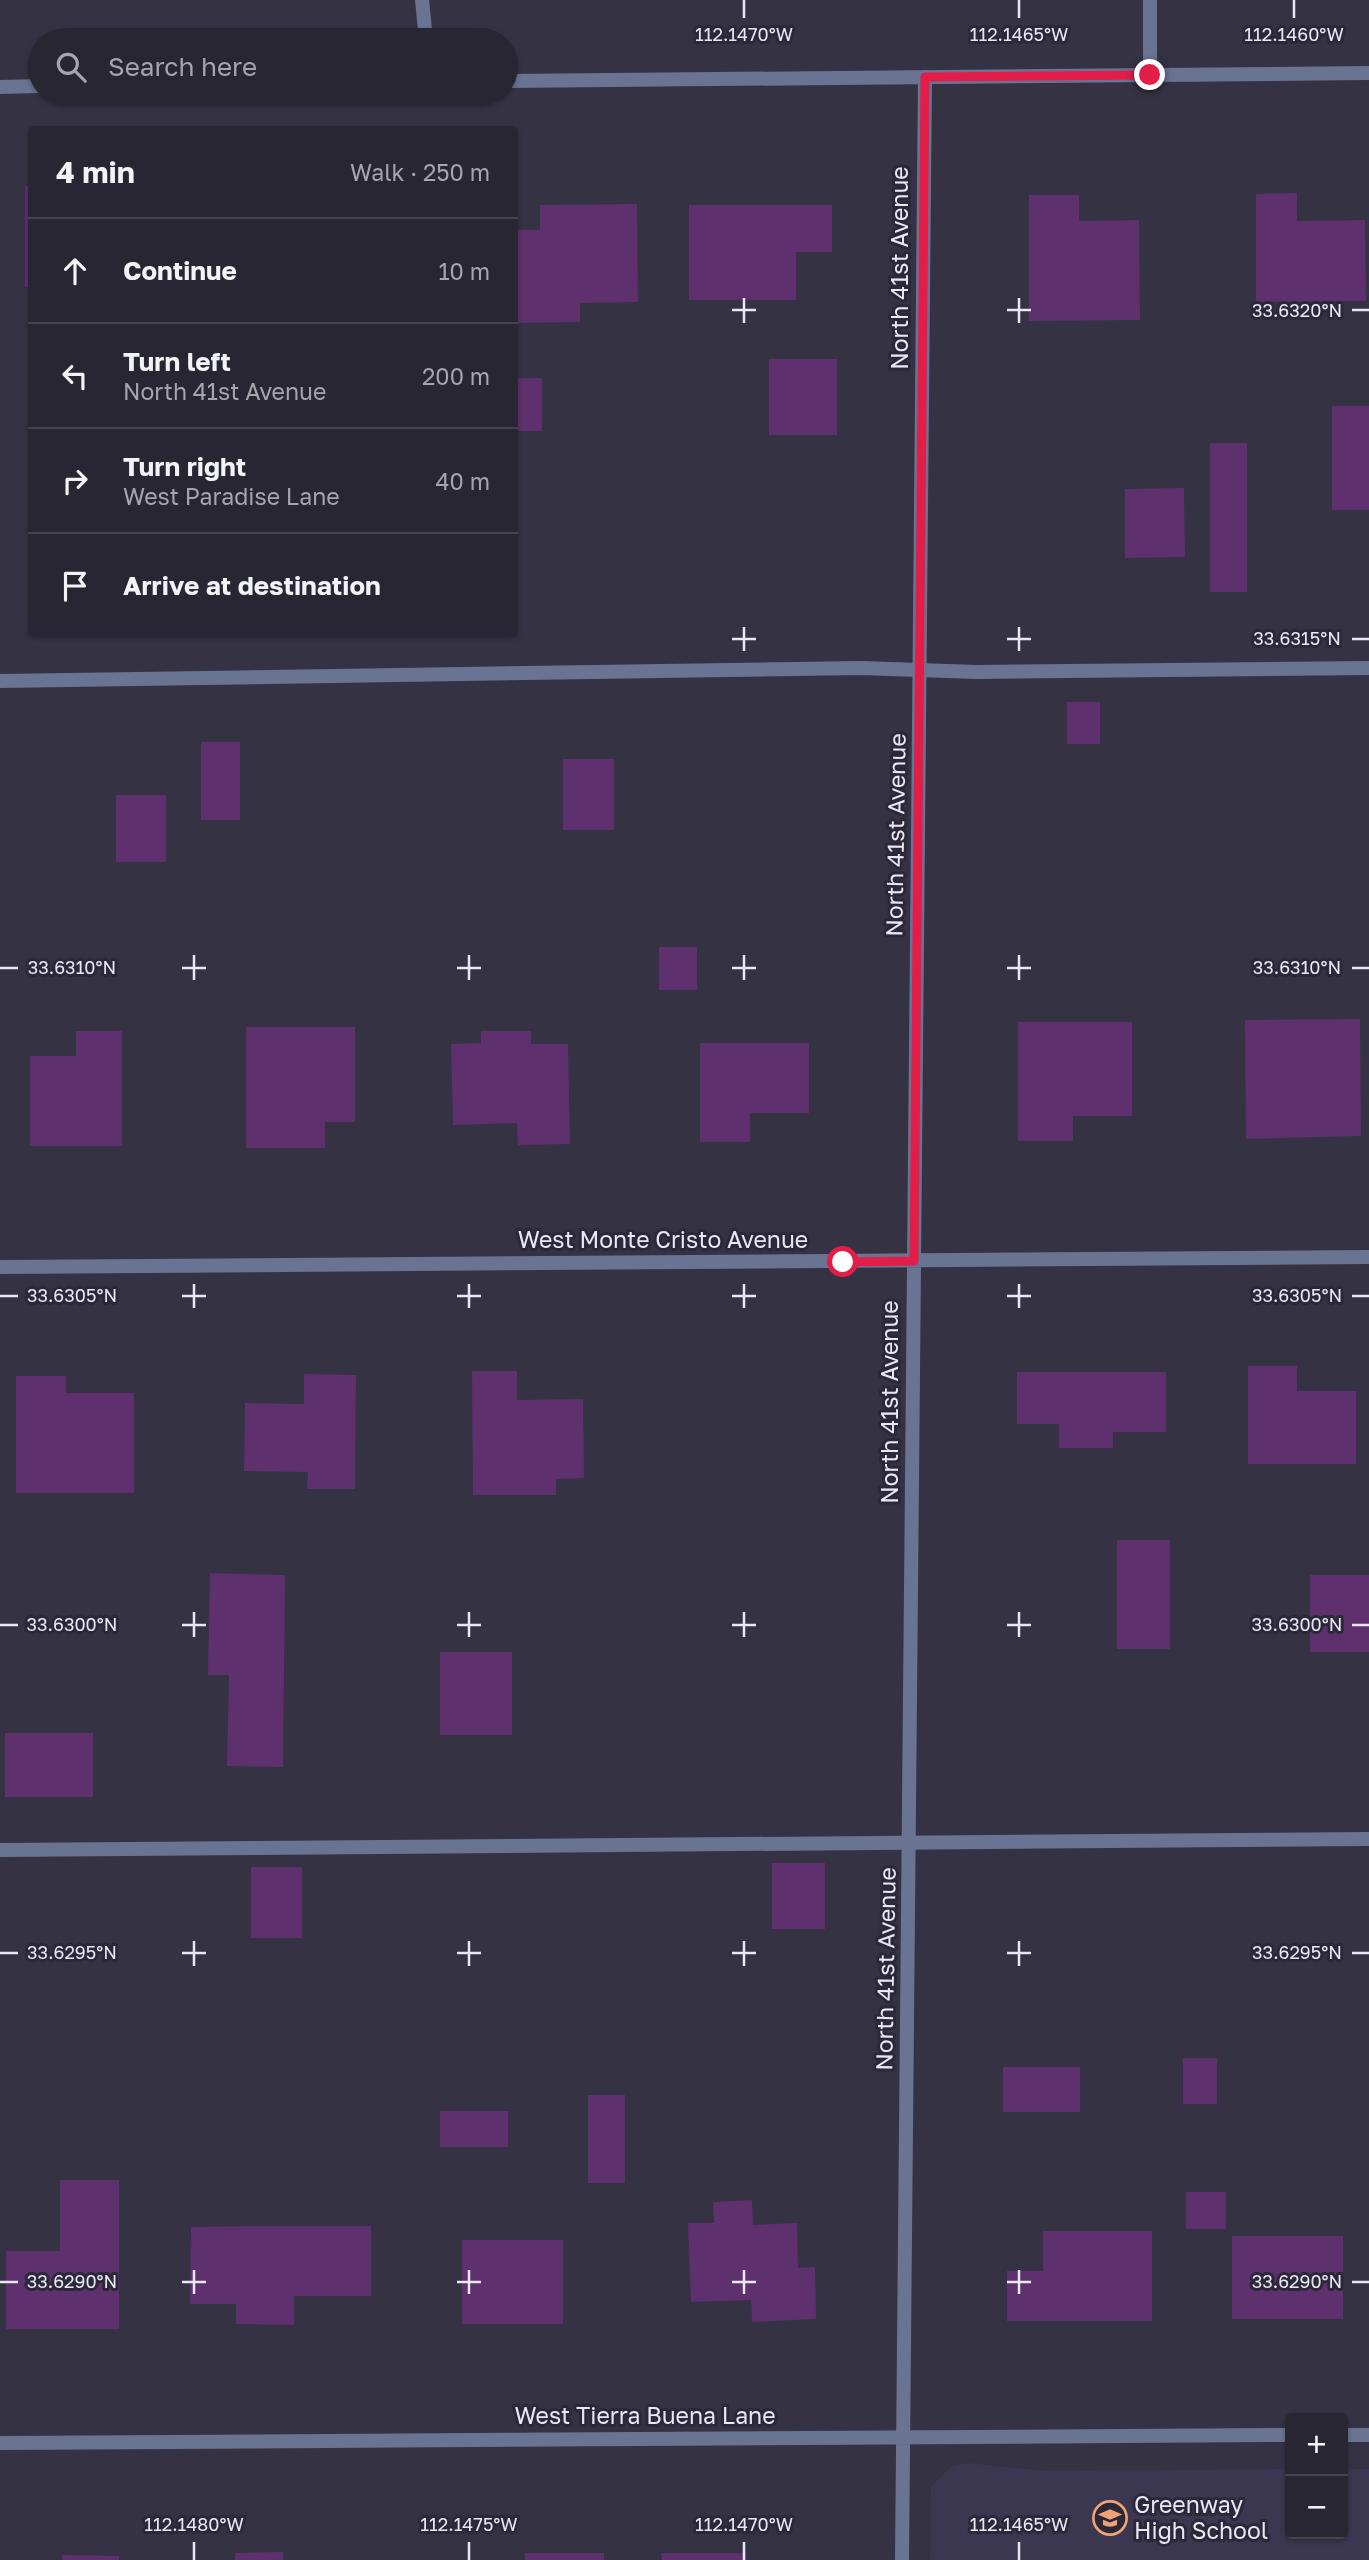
<!DOCTYPE html>
<meta charset="utf-8">
<style>
:root{--surface:#282633;--page:#302e3b;--text:#f1f3f6;--muted:#a5a5ac;--line:#44434e}
body{margin:0;font-family:"Golos Text",sans-serif;background:var(--page);color:var(--text)}
.controls{position:absolute;right:21px;bottom:21px;display:grid;overflow:hidden;border-radius:7px;box-shadow:0 2px 5px #0004}
.controls button{width:63px;height:63px;display:grid;place-items:center;padding:0;border:0;border-bottom:2px solid var(--line);background:var(--surface);color:var(--text);font:35px sans-serif}
.stop{position:absolute;width:21px;height:21px;margin:-16px;border:5px solid #e11d48;border-radius:50%;background:#fff}
.stop.end{background:#e11d48;border-color:#fff;box-shadow:0 2px 7px #0008}
.list{margin:0;padding:0;list-style:none}
h2{display:flex;justify-content:space-between;align-items:center;height:91px;margin:0;padding:0 28px;font-size:30px}
h2 small{font-size:23px;font-weight:400;color:var(--muted)}
.list li{display:grid;grid-template-columns:46px 1fr auto;gap:21px;align-items:center;box-sizing:border-box;height:105px;padding:0 28px;border-top:2px solid var(--line)}
.list b{display:block;font-size:26px;white-space:nowrap}
.list p{margin:0;font-size:23px;white-space:nowrap;color:var(--muted)}
.list em{font-size:23px;font-style:normal;color:var(--muted)}
.icon{flex:none;width:38px;height:38px;fill:none;stroke:currentColor;stroke-width:2;stroke-linecap:round;stroke-linejoin:round}
.map{position:relative;flex:none;width:1369px;height:2560px;overflow:hidden}
.search{position:absolute;background:var(--surface);box-shadow:0 2px 5px #0004;left:28px;top:28px;width:490px;height:77px;display:flex;align-items:center;gap:18px;box-sizing:border-box;padding:0 24px;border-radius:38px;color:var(--muted);font-size:26px}
.panel{position:absolute;background:var(--surface);box-shadow:0 2px 5px #0004;left:28px;top:126px;width:490px;height:511px;border-radius:7px}
.map>svg:first-child{display:block}
.built{fill:#3c3750}
.building{fill:#5e306e}
.lines{fill:none;stroke-linecap:round;stroke-linejoin:round}
.service{stroke:#697493;stroke-width:14}
.minor{stroke:#697493;stroke-width:14}
.tertiary{stroke:#697493;stroke-width:14}
.route{stroke:#e11d48;stroke-width:9}
.ticks{fill:none;stroke:#e9e7f3;stroke-width:2.5}
.labels{text-anchor:middle;stroke-width:6;stroke-linejoin:round;paint-order:stroke}
.street-label{font-size:23px;fill:#e9e7f3;stroke:#2b283a}
.poi-label{font-size:23px;fill:#e9e7f3;stroke:#2b283a;text-anchor:start}
.ticks-label{font-size:18px;text-anchor:middle;fill:#e9e7f3;stroke:#2b283a;stroke-width:6;stroke-linejoin:round;paint-order:stroke}
</style>
<div class="map">
<svg width="1369" height="2560" viewBox="0 0 1369 2560">
<rect width="100%" height="100%" fill="#353244"/>
<path class="built" d="M968,2463L1046,2471L1290,2469V2534H1343V2469H1369V2560H930L931,2487L951,2467Z"/>
<path class="building" d="M25,186H32V287H25Z
M1297,193V221L1365,220L1366,301L1256,302V194Z
M1029,195H1079V221L1139,220L1140,320L1029,321Z
M637,204L638,302L580,303V322L514,323V230H540V205Z
M689,205H832V252H796V300H689Z
M769,359H837V435H769Z
M514,378H542V431H514Z
M1332,406H1369V510H1332Z
M1210,443H1247V592H1210Z
M1184,488L1185,557L1125,558V489Z
M1067,702H1100V744H1067Z
M201,742H240V820H201Z
M563,759H614V830H563Z
M116,795H166V862H116Z
M659,947H697V990H659Z
M1360,1019L1361,1136L1246,1139L1245,1020Z
M1018,1022H1132V1116H1073V1141H1018Z
M246,1027H355V1122H325V1148H246Z
M76,1031H122V1146H30V1056H76Z
M481,1031H531V1044H568L570,1144L518,1145L517,1123L453,1125L451,1044L481,1043Z
M700,1043H809V1113H750V1142H700Z
M1248,1366H1297V1391H1356V1464H1248Z
M472,1371H517V1400L583,1399L584,1478L556,1479V1495H473Z
M1017,1372H1166V1432H1113V1448H1059V1424H1017Z
M304,1374L356,1375L355,1489H307L308,1472L244,1471L245,1403L304,1404Z
M16,1376H66V1393H134V1493H16Z
M1117,1540H1170V1649H1117Z
M210,1573L285,1575L283,1767L227,1766L229,1675H208Z
M1310,1575H1369V1652H1310Z
M440,1652H512V1735H440Z
M5,1733H93V1797H5Z
M772,1863H825V1929H772Z
M251,1867H302V1938H251Z
M1183,2058H1217V2104H1183Z
M1003,2067H1080V2112H1003Z
M588,2095H625V2183H588Z
M440,2111H508V2147H440Z
M60,2180H119V2329H6V2251H60Z
M1186,2192H1226V2229H1186Z
M752,2200L753,2225L797,2223L798,2268L815,2267L816,2319L752,2322L751,2300L691,2302L688,2223H714L713,2202Z
M259,2226H371V2296H294V2325L236,2324V2304H190L191,2227Z
M1043,2231H1152V2321H1007V2271H1043Z
M1232,2236H1343V2319H1232Z
M462,2240H563V2324H462Z
M283,2552V2560H235V2553Z
M525,2553H604V2560H525Z
M661,2553H746V2560H662Z
M62,2555L119,2556V2560H62Z"/>
<g class="lines">
<path class="service" d="M0,681L861,668L976,672L1369,668
M0,1850L1369,1839"/>
<path class="minor" d="M422,0L426,40
M1150,0V75
M0,1267L1369,1257
M1343,2435H1369
M0,2443L1290,2435
M902,2560L925,77"/>
<path class="tertiary" d="M506,81L1369,73
M0,87L40,86"/>
</g>
<g class="lines">
<path class="route" d="M843,1262L914,1261L925,77L1150,75"/>
</g>
<path class="ticks" d="M744,0V18M1019,0V18M1294,0V18M744,298V323M1019,298V323M732,310H756M1007,310H1031M1352,310H1369M744,627V651M1019,627V651M732,639H756M1007,639H1031M1352,639H1369M194,955V980M469,955V980M744,955V980M1019,955V980M0,968H18M182,968H206M457,968H481M732,968H756M1007,968H1031M1352,968H1369M194,1284V1308M469,1284V1308M744,1284V1308M1019,1284V1308M0,1296H18M182,1296H206M457,1296H481M732,1296H756M1007,1296H1031M1352,1296H1369M194,1612V1637M469,1612V1637M744,1612V1637M1019,1612V1637M0,1625H18M182,1625H206M457,1625H481M732,1625H756M1007,1625H1031M1352,1625H1369M194,1941V1966M469,1941V1966M744,1941V1966M1019,1941V1966M0,1953H18M182,1953H206M457,1953H481M732,1953H756M1007,1953H1031M1352,1953H1369M194,2270V2294M469,2270V2294M744,2270V2294M1019,2270V2294M0,2282H18M182,2282H206M457,2282H481M732,2282H756M1007,2282H1031M1352,2282H1369M194,2542V2560M469,2542V2560M744,2542V2560M1019,2542V2560"/>
<defs>
<g id="school-ring" transform="scale(1.75)"><circle r="9.5" fill="#2b283a" stroke="#f0a378" stroke-width="1.5"/><path d="M0-5L7-2L0 1L-7-2ZM-4 1L0 2.5L4 1V4Q0 6-4 4Z" fill="#f0a378"/></g>
</defs>
<g fill-rule="evenodd">
<use href="#school-ring" x="1110" y="2518"/>
</g>
<g class="labels">
<g class="street-label">
<text transform="translate(900 268) rotate(-90)" y="8">North 41st Avenue</text>
<text transform="translate(896 835) rotate(-89)" y="8">North 41st Avenue</text>
<text x="663" y="1248">West Monte Cristo Avenue</text>
<text transform="translate(890 1402) rotate(-90)" y="8">North 41st Avenue</text>
<text transform="translate(886 1969) rotate(-89)" y="8">North 41st Avenue</text>
<text x="645" y="2424">West Tierra Buena Lane</text>
</g>
<g class="poi-label">
<text x="1134" y="2513">Greenway<tspan x="1134" dy="26">High School</tspan></text>
</g>
</g>
<g class="ticks-label">
<text x="744" y="41">112.1470°W</text>
<text x="1019" y="41">112.1465°W</text>
<text x="1294" y="41">112.1460°W</text>
<text x="1297" y="317">33.6320°N</text>
<text x="1297" y="645">33.6315°N</text>
<text x="72" y="974">33.6310°N</text>
<text x="1297" y="974">33.6310°N</text>
<text x="72" y="1302">33.6305°N</text>
<text x="1297" y="1302">33.6305°N</text>
<text x="72" y="1631">33.6300°N</text>
<text x="1297" y="1631">33.6300°N</text>
<text x="72" y="1959">33.6295°N</text>
<text x="1297" y="1959">33.6295°N</text>
<text x="72" y="2288">33.6290°N</text>
<text x="1297" y="2288">33.6290°N</text>
<text x="194" y="2531">112.1480°W</text>
<text x="469" y="2531">112.1475°W</text>
<text x="744" y="2531">112.1470°W</text>
<text x="1019" y="2531">112.1465°W</text>
</g>
</svg>
<div class="controls">
<button>+</button>
<button>−</button>
</div>
<div class="stop" style="left:843px;top:1262px"></div>
<div class="stop end" style="left:1150px;top:75px"></div>
<div class="search"><svg class="icon" aria-label="search" viewBox="0 0 24 24"><circle cx="10" cy="10" r="6"/><path d="M15 15l6 6"/></svg>Search here</div>
<section class="panel">
<h2>4 min<small>Walk · 250 m</small></h2>
<ul class="list">
<li><svg class="icon" aria-label="ahead" viewBox="0 0 24 24"><path d="M12 20V5M6 11l6-6 6 6"/></svg><div><b>Continue</b></div><em>10 m</em></li>
<li><svg class="icon" aria-label="left" viewBox="0 0 24 24"><path d="M17 20v-9H6M10 6l-5 5 5 5"/></svg><div><b>Turn left</b><p>North 41st Avenue</p></div><em>200 m</em></li>
<li><svg class="icon" aria-label="right" viewBox="0 0 24 24"><path d="M7 20v-9h11M14 6l5 5-5 5"/></svg><div><b>Turn right</b><p>West Paradise Lane</p></div><em>40 m</em></li>
<li><svg class="icon" aria-label="arrive" viewBox="0 0 24 24"><path d="M6 21V4h12l-3 4 3 4H6"/></svg><div><b>Arrive at destination</b></div></li>
</ul>
</section>
</div>
